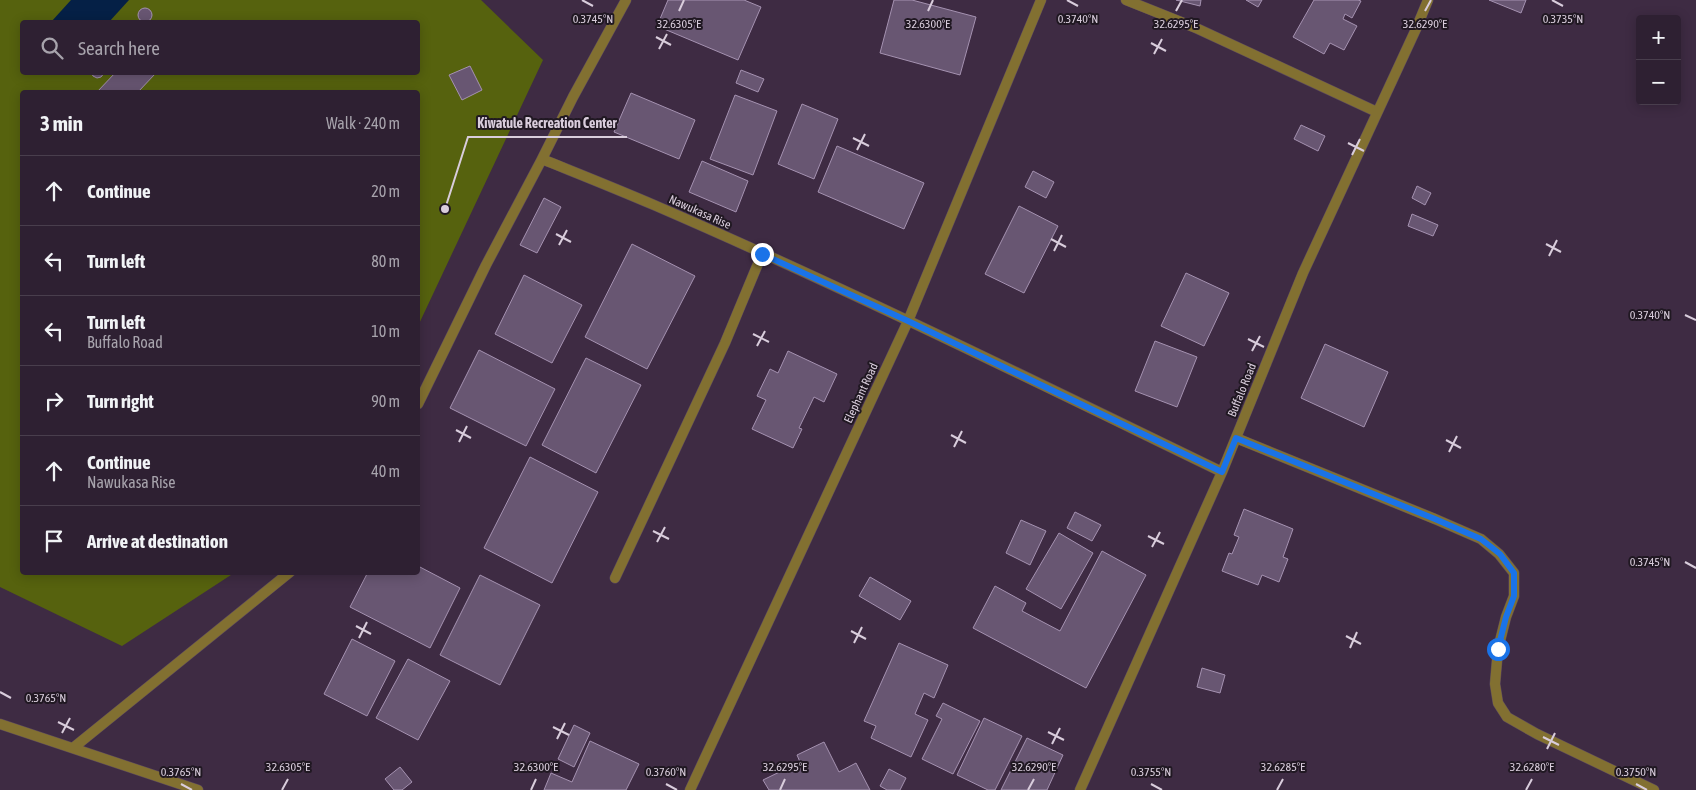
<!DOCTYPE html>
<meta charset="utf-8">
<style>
:root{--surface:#2e2032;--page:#36283a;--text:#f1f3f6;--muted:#a7a3ac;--line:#493e4d}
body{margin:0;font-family:"Asap Condensed",sans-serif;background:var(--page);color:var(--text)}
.controls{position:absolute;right:15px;top:15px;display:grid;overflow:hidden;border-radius:5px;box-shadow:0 2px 12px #0003}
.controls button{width:45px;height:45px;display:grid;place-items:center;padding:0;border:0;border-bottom:1px solid var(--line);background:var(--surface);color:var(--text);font:25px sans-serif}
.stop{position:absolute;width:15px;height:15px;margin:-11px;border:4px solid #1a73e8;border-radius:50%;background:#fff}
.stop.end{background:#1a73e8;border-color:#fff;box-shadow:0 1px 5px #0008}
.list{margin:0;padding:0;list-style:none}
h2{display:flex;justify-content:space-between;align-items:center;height:65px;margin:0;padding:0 20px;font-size:21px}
h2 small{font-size:16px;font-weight:400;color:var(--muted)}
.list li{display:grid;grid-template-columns:32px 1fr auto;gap:15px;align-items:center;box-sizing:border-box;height:70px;padding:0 20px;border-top:1px solid var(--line)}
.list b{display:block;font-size:19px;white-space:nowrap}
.list p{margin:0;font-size:16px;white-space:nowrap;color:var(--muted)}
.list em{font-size:16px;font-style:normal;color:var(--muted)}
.icon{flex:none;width:28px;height:28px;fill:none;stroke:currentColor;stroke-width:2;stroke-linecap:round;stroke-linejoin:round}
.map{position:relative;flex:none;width:1696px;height:790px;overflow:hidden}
.search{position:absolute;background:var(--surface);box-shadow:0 2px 12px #0003;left:20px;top:20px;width:400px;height:55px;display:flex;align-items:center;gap:12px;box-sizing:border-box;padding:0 18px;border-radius:5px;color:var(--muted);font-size:19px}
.panel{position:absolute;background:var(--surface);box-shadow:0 2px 12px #0003;left:20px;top:90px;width:400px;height:485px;border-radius:5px}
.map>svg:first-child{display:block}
.green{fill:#56620e;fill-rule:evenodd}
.water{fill:#052046}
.building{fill:#685672;stroke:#a592b1}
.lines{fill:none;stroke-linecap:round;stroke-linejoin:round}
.minor-casing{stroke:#5a485f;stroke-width:11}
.minor{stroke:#827031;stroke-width:10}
.route{stroke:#1a73e8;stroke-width:6}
.ticks{fill:none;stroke:#d9cddc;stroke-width:2}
.labels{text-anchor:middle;stroke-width:4;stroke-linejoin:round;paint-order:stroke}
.street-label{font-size:12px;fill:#d9cddc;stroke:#201822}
.ticks-label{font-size:12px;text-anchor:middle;fill:#d9cddc;stroke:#201822;stroke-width:4;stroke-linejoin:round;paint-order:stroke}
.leader{fill:none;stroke:#d9cddc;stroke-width:2}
.callout-dot{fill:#d9cddc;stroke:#201822;stroke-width:2}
.callout-label{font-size:14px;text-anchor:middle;font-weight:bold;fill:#d9cddc;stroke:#201822;stroke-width:4;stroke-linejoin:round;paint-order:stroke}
</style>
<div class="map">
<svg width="1696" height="790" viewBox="0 0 1696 790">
<rect width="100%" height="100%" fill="#3e2b43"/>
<path class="green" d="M0,0H481L543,60L418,326V92H22V572L234,573L122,646L0,587ZM22,22H418V72H22Z"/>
<path class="water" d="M71,0H129L109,22H51Z"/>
<path class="building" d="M668,0H744L761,7L738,60L657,26Z
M894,0H912L976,17L960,75L880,53Z
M1176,0H1201L1200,6Z
M1246,0H1262L1258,7Z
M1314,0H1358L1361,1L1352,18L1345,14L1343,19L1357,26L1344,50L1330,43L1324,54L1293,37Z
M1489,0H1526L1521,13Z
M138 15a7 7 0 1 1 14 0a7 7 0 1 1-14 0Z
M470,66L482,90L462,100L449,75Z
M741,70L764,79L758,92L736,83Z
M91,72H105L101,77L97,78L93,76Z
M116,72H153L155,74L138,92H97Z
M631,93L695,120L679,159L614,132Z
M735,95L777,111L753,175L710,159Z
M802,104L838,119L814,179L778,164Z
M1301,125L1325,136L1318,151L1294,139Z
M837,146L924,183L904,229L818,192Z
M702,161L748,181L736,212L689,192Z
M1033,171L1054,182L1046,198L1025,187Z
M1417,186L1431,193L1425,205L1412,198Z
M544,198L561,207L537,253L520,245Z
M1019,206L1058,226L1024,293L985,274Z
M1412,214L1438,225L1433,236L1408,226Z
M632,244L695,276L647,369L585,337Z
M1186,273L1229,293L1204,346L1161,326Z
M524,275L582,305L552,363L495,334Z
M1155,341L1197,357L1177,407L1135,391Z
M1325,344L1388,372L1364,427L1301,398Z
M479,350L555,389L526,446L450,408Z
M788,351L837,374L824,402L814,397L799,428L802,429L793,448L752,429L766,400L757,396L770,369L778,373Z
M586,358L641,385L596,473L542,445Z
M530,457L598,492L552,583L484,548Z
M1244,509L1293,529L1283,557L1288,559L1279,582L1262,575L1258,585L1222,571L1229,553L1232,554L1239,537L1234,535Z
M1075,512L1101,525L1092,541L1067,528Z
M1021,520L1046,531L1030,565L1006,553Z
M1059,533L1093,553L1061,609L1026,589Z
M1102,551L1146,575L1086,688L973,628L995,586L1026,603L1022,611L1060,631Z
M418,566L460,588L430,648L350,607L368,572H418Z
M480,575L540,605L500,685L440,655Z
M870,577L911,601L900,620L859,596Z
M352,639L395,661L367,716L324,694Z
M899,643L948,665L934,698L924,693L915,714L928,720L911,757L871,738L876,726L864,721Z
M408,659L450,681L418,740L376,718Z
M1202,668L1225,675L1220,693L1197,687Z
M943,703L980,721L953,774L922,759L942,719L936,716Z
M984,718L1022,736L995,790H988L957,775Z
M574,725L590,733L574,767L558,759Z
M1027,738L1063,755L1047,790H1001Z
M590,741L639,764L626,790H544L551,773L572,782Z
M824,742L839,772L856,763L870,790H769L763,780L800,762L797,755Z
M400,767L412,782L402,790H394L385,779Z
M889,769L906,778L900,790H887L880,786Z"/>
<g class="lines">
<g class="minor-casing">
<path id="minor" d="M626,0L573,97L542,159C579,174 617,189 654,205C846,288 1034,381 1222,472
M1126,0L1196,28L1377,112
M418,404L486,265L542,159
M1236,438L1435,519L1481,539L1499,554L1514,573V596L1506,617L1498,649L1495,684L1498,703L1507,717L1537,734L1654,790
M615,578L725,343L762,254
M0,724L198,790
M73,748L290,572
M690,790L908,321L1041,0
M1080,790L1222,472L1303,273L1416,29L1428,0"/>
</g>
<use href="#minor" class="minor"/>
</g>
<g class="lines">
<path class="route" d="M762,254L908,321L1222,472L1236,438L1435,519L1481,539L1500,554L1514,573V596L1506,617L1498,649"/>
</g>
<path class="ticks" d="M582,0L593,6M1067,0L1078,6M1552,0L1563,6M679,11L684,0M928,11L933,0M1176,11L1182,0M1425,11L1431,0M656,37L671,45M1151,43L1166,51M659,49L667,34M1154,54L1162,39M853,138L869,146M1348,143L1364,151M857,150L865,134M1352,155L1360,139M556,234L571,242M1051,239L1066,247M1546,244L1561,252M559,245L567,230M1054,251L1062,235M1549,256L1557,240M1685,315L1696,320M753,334L769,342M1248,339L1264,347M757,346L765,331M1252,351L1260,336M456,430L471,438M951,435L966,443M1446,440L1461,448M459,442L467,426M954,447L962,431M1449,452L1457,436M653,531L669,539M1148,536L1164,544M657,542L665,527M1152,547L1160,532M1685,562L1696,568M356,626L371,634M851,631L866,639M1346,636L1361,644M359,638L367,622M854,643L862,627M1350,648L1357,632M0,692L11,698M58,722L74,730M553,727L569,735M1048,732L1064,740M62,733L70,718M1543,737L1559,745M557,739L565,723M1052,744L1060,728M1547,749L1555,733M181,784L192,790M666,784L677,790M1151,784L1162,790M1636,784L1647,790M282,790L288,779M531,790L536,779M780,790L785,779M1028,790L1034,779M1277,790L1283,779M1526,790L1532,779"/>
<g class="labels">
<g class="street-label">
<text transform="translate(700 212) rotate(24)" y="4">Nawukasa Rise</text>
<text transform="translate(1242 390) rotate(-68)" y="4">Buffalo Road</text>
<text transform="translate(861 393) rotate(-65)" y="4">Elephant Road</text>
</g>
</g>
<g class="ticks-label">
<text x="1563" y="23">0.3735°N</text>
<text x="593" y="23">0.3745°N</text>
<text x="1078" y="23">0.3740°N</text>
<text x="679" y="28">32.6305°E</text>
<text x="928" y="28">32.6300°E</text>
<text x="1176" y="28">32.6295°E</text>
<text x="1425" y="28">32.6290°E</text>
<text x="1650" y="319">0.3740°N</text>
<text x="1650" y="566">0.3745°N</text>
<text x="46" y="702">0.3765°N</text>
<text x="288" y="771">32.6305°E</text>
<text x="536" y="771">32.6300°E</text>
<text x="785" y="771">32.6295°E</text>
<text x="1034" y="771">32.6290°E</text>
<text x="1283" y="771">32.6285°E</text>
<text x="1532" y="771">32.6280°E</text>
<text x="181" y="776">0.3765°N</text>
<text x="666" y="776">0.3760°N</text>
<text x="1151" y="776">0.3755°N</text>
<text x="1636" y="776">0.3750°N</text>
</g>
<path class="leader" d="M445 209L468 137H627"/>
<circle class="callout-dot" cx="445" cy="209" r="5"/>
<g class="callout-label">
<text x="547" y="128">Kiwatule Recreation Center</text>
</g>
</svg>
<div class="controls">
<button>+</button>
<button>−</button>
</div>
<div class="stop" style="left:1498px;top:649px"></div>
<div class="stop end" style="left:762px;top:254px"></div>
<div class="search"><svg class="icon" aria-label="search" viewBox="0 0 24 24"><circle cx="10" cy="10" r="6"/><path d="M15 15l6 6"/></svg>Search here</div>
<section class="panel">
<h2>3 min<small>Walk · 240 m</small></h2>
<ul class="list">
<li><svg class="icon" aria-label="ahead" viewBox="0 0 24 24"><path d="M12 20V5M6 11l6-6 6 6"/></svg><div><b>Continue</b></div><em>20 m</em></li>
<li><svg class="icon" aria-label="left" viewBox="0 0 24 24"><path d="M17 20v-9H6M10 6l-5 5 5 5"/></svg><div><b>Turn left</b></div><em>80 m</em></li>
<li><svg class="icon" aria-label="left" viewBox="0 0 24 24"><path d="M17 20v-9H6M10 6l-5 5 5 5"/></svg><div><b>Turn left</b><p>Buffalo Road</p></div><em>10 m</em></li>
<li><svg class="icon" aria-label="right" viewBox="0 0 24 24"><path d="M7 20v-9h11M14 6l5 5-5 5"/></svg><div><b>Turn right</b></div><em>90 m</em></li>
<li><svg class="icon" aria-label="ahead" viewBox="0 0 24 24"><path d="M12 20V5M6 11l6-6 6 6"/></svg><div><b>Continue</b><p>Nawukasa Rise</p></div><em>40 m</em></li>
<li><svg class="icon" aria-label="arrive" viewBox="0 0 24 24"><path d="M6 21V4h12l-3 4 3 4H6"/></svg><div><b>Arrive at destination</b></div></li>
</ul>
</section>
</div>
